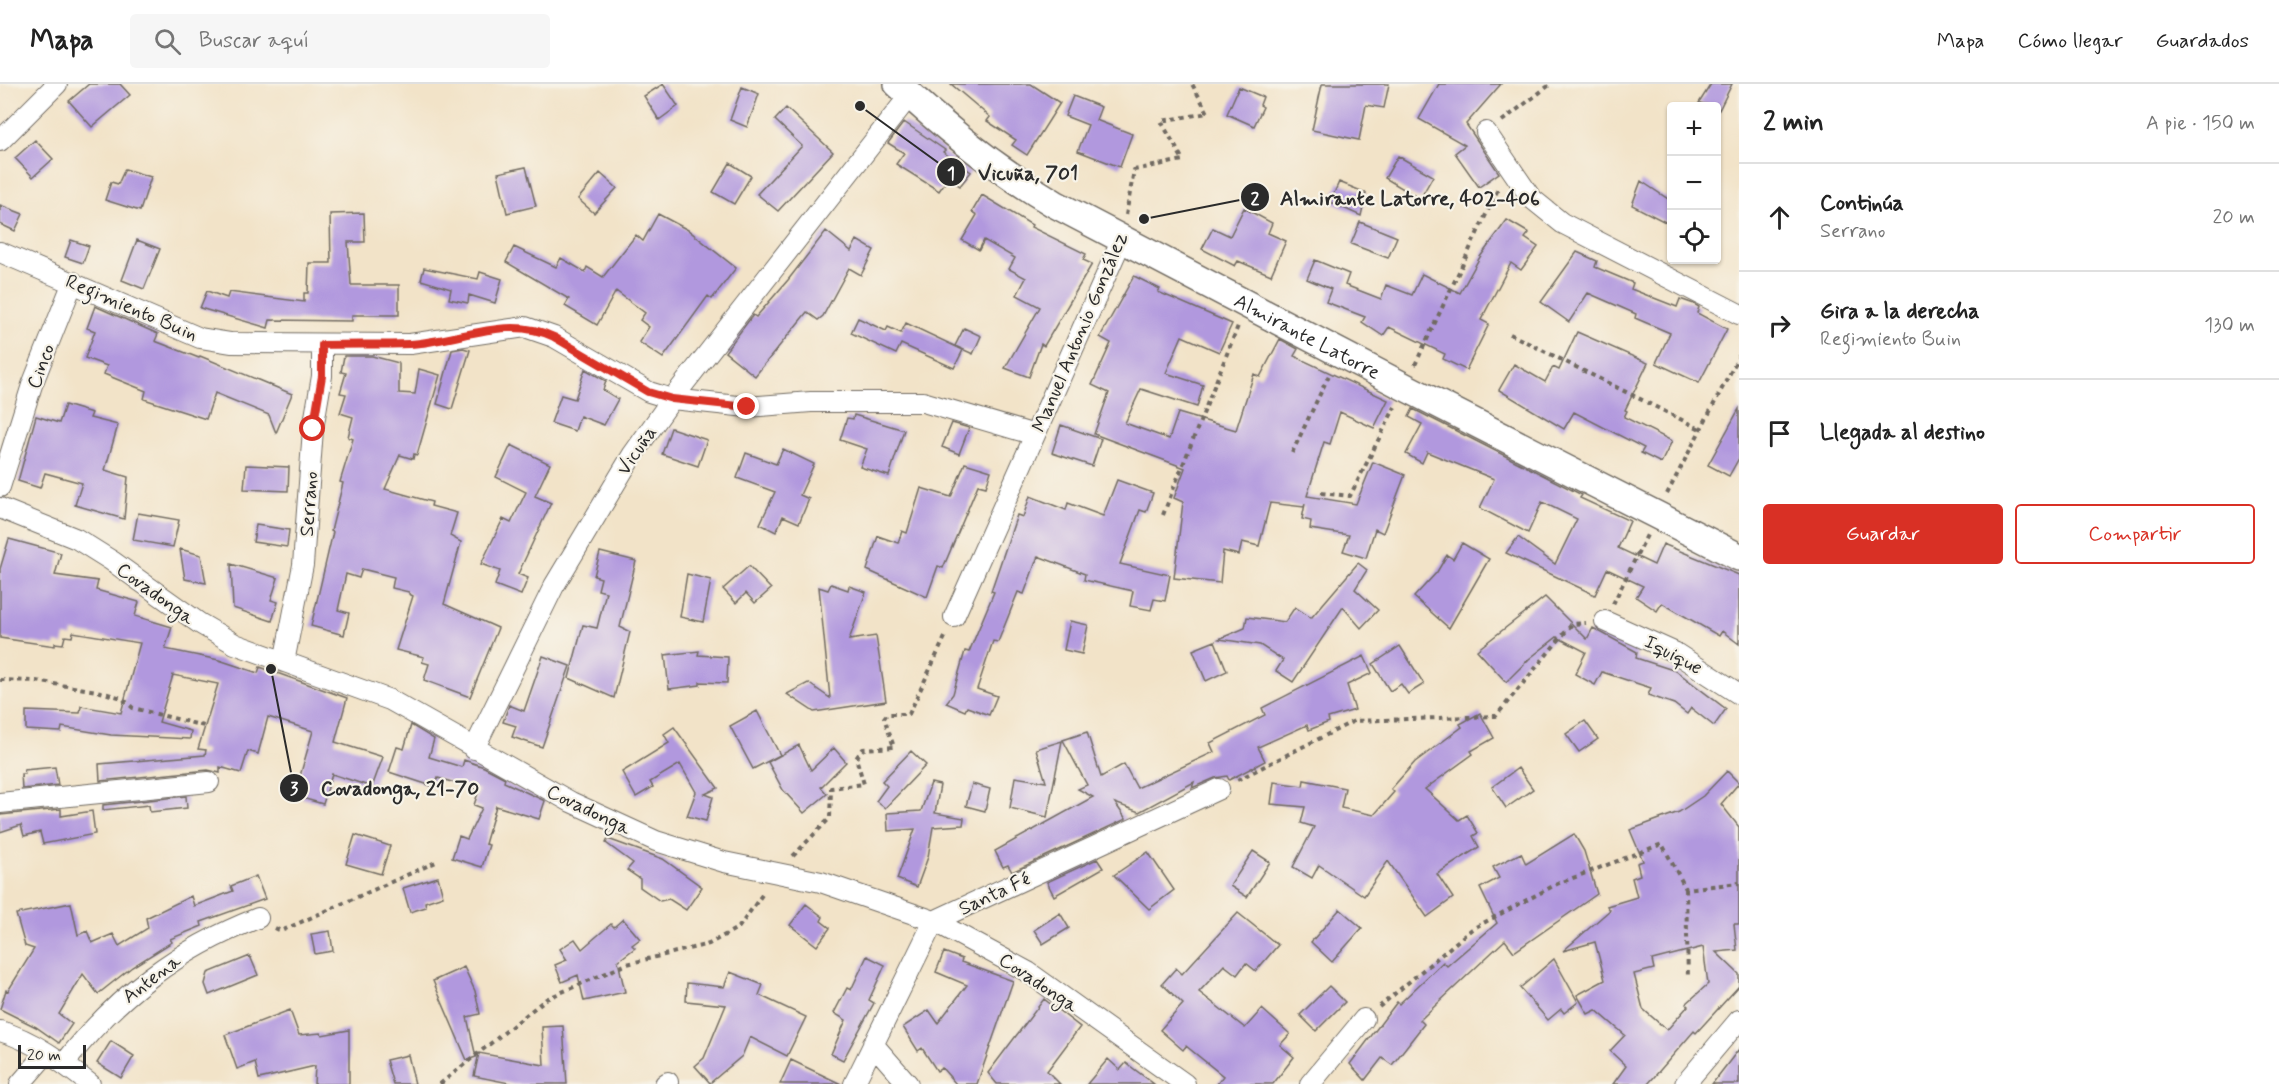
<!DOCTYPE html>
<html lang="es">
<meta charset="utf-8">
<style>
:root{--surface:#fff;--page:#f6f6f6;--text:#222;--muted:#767676;--line:#e0e0e0;--accent:#d93025}
body{margin:0;font-family:Mynerve,sans-serif;background:var(--page);color:var(--text)}
.controls{position:absolute;right:18px;top:18px;display:grid;overflow:hidden;border-radius:6px;box-shadow:0 2px 4px #0004}
.controls button{width:54px;height:54px;display:grid;place-items:center;padding:0;border:0;border-bottom:2px solid var(--line);background:var(--surface);color:var(--text);font:30px sans-serif}
.scale{position:absolute;left:18px;bottom:15px;width:68px;box-sizing:border-box;padding-left:6px;border:3px solid #2b2b2b;border-top:0;font-size:16px;line-height:21px;white-space:nowrap;color:#2b2b2b;-webkit-text-stroke:4px #f7f3e8;paint-order:stroke}
.stop{position:absolute;width:18px;height:18px;margin:-14px;border:4px solid #d93025;border-radius:50%;background:#fff}
.stop.end{background:#d93025;border-color:#fff;box-shadow:0 2px 6px #0008}
.list{margin:0;padding:0;list-style:none}
h2{display:flex;justify-content:space-between;align-items:center;height:78px;margin:0;padding:0 24px;font-size:26px}
h2 small{font-size:20px;font-weight:400;color:var(--muted)}
.list li{display:grid;grid-template-columns:39px 1fr auto;gap:18px;align-items:center;box-sizing:border-box;height:108px;padding:0 24px;border-top:2px solid var(--line)}
.list b{display:block;font-size:22px;white-space:nowrap}
.list p{margin:0;font-size:20px;white-space:nowrap;color:var(--muted)}
.list em{font-size:20px;font-style:normal;color:var(--muted)}
.actions{display:flex;gap:12px;padding:18px 24px}
.actions a{flex:1;padding:14px 0;border:2px solid var(--accent);border-radius:6px;text-align:center;font-size:21px;color:var(--accent)}
.actions .main{background:var(--accent);color:#fff}
.icon{flex:none;width:33px;height:33px;fill:none;stroke:currentColor;stroke-width:2;stroke-linecap:round;stroke-linejoin:round}
.map{position:relative;flex:none;width:1739px;height:1000px;overflow:hidden}
header{display:flex;align-items:center;gap:36px;box-sizing:border-box;height:84px;padding:0 30px;background:var(--surface);border-bottom:2px solid var(--line)}
header strong{font-size:28px}
nav{display:flex;gap:33px;margin-inline-start:auto;font-size:21px}
.search{width:420px;height:54px;background:var(--page);display:flex;align-items:center;gap:15px;box-sizing:border-box;padding:0 21px;border-radius:6px;color:var(--muted);font-size:22px}
main{display:flex}
aside{flex:1;background:var(--surface)}
.map>svg:first-child{display:block}
.building{fill:#b198de;fill-rule:evenodd}
.lines{fill:none;stroke-linecap:round;stroke-linejoin:round}
.street-casing{stroke:#716b62;stroke-width:22}
.secondary-casing{stroke:#716b62;stroke-width:30}
.path{stroke:#716b62;stroke-width:4;stroke-dasharray:4.5 4.5;stroke-linecap:butt}
.street{stroke:#fff;stroke-width:20}
.secondary{stroke:#fff;stroke-width:27}
.route{stroke:#d93025;stroke-width:8}
.labels{text-anchor:middle;stroke-width:4.5;stroke-linejoin:round;paint-order:stroke}
.street-label{font-size:20px;fill:#2b2b2b;stroke:#f7f3e8}
.leader{fill:none;stroke:#2b2b2b;stroke-width:2}
.callout-dot{fill:#2b2b2b;stroke:#f7f3e8;stroke-width:2}
.mark-label{font-size:18px;text-anchor:middle;font-weight:bold;fill:#fff}
.callout-label{font-size:21px;text-anchor:middle;font-weight:bold;fill:#2b2b2b;stroke:#f7f3e8;stroke-width:4.5;stroke-linejoin:round;paint-order:stroke}
</style>
<header>
<strong>Mapa</strong>
<div class="search"><svg class="icon" aria-label="search" viewBox="0 0 24 24"><circle cx="10" cy="10" r="6"/><path d="M15 15l6 6"/></svg>Buscar aquí</div>
<nav><a>Mapa</a><a>Cómo llegar</a><a>Guardados</a></nav>
</header>
<main>
<div class="map">
<svg width="1739" height="1000" viewBox="0 0 1739 1000">
<rect width="100%" height="100%" fill="#f7f3e8"/>
<filter id="ink" filterUnits="userSpaceOnUse"><feTurbulence type="fractalNoise" baseFrequency=".0167" numOctaves="2"/><feDisplacementMap in="SourceGraphic" scale="12" xChannelSelector="R" yChannelSelector="G"/><feConvolveMatrix kernelMatrix="1 2 1 2 8 2 1 2 1" color-interpolation-filters="sRGB"/></filter>
<filter id="wash" filterUnits="userSpaceOnUse"><feTurbulence type="fractalNoise" baseFrequency=".008" numOctaves="4" result="noise"/><feDisplacementMap in="SourceGraphic" scale="24" xChannelSelector="R" yChannelSelector="G"/><feGaussianBlur stdDeviation="1.35" result="paint"/><feColorMatrix in="noise" values="0 0 0 0 0 0 0 0 0 0 0 0 0 0 0 0 0 1.4 0 .05"/><feComposite in="paint" operator="in"/></filter>
<g filter="url(#wash)">
<rect width="100%" height="100%" fill="#f2e3c8"/>
<g id="blocks">
<path class="building" d="M89,0H120L130,11L92,43L69,17Z
M663,0L678,22L659,36L644,12Z
M951,0H1031L1060,19L1027,71L1012,61L1016,56L987,37L990,33Z
M1322,0H1389L1384,24L1366,21L1359,56L1312,46Z
M1439,0H1501L1466,40L1499,89L1479,103L1455,69L1465,61L1419,35Z
M1711,0H1732L1719,26L1716,22L1699,19Z
M742,3L759,10L747,43L730,36Z
M1239,3L1263,13L1260,21L1263,23L1254,42L1227,30Z
M1073,12L1101,23L1096,36L1132,50L1120,83L1078,67L1088,41L1065,32Z
M786,24L833,68L778,127L757,110L802,62L775,36Z
M904,38L945,66L943,68L971,88L960,102L948,94L939,107L896,80L904,69L888,59Z
M35,56L53,75L33,93L15,74Z
M1398,72L1433,92L1420,115L1385,94Z
M730,79L751,92L734,120L713,108Z
M526,83L536,122L507,129L498,89Z
M125,85L151,93L140,127L105,116L111,98L118,100Z
M600,89L617,104L594,129L578,115Z
M1641,97L1671,117V141L1632,121Z
M1339,98L1366,109L1361,132L1330,118Z
M982,111L1032,141L1031,143L1086,170L1083,176L1092,180L1044,262L1041,260L1029,293L1005,284L1040,223L1017,211L1026,194L1009,185L1015,174L984,156L979,166L962,156L977,131L972,128Z
M0,121L23,130L15,147L0,140Z
M1244,124L1272,139L1268,149L1286,157L1271,191L1238,177L1235,182L1202,165L1213,144L1230,152Z
M364,129L365,158H348L351,201H399V231H352V237L270,236L268,244L200,224L207,207L227,214L229,208L304,218V209H308L309,179H331L330,130Z
M658,130L688,146L736,184L712,215L708,212L663,274L639,258L649,243L640,236L645,229L616,207L597,241L565,222L569,215L506,178L514,163L556,183L561,174L585,188L587,183L603,193L636,151L643,157Z
M1507,136L1529,149L1525,154L1538,163L1521,186L1511,179L1481,236L1489,240L1466,286L1443,275L1445,270L1389,243L1383,252L1362,238L1365,233L1326,218L1331,205L1307,195L1315,176L1349,190L1345,201L1381,215L1386,201L1412,211L1422,190L1460,209L1480,173Z
M1360,138L1397,153L1388,174L1351,160Z
M826,147L851,167L857,156L874,166L861,191L849,184L823,232L818,236L807,228L755,292L725,268L753,231L756,233L788,196Z
M71,156L89,162L83,179L65,173Z
M137,156L160,165L144,205L122,196Z
M1577,168L1597,177L1595,183L1633,199L1631,205L1677,223L1680,215L1694,220L1699,223L1697,229L1727,245L1699,299L1656,279L1670,249L1635,234L1636,230L1588,209L1569,238L1541,218Z
M424,184L478,195L480,188L502,195L495,219L469,211L468,219L449,215L451,205L421,196Z
M1134,192L1160,205L1158,208L1232,240L1219,268L1182,252L1166,289L1203,301L1197,323L1141,305L1125,339L1169,355L1178,329L1236,346L1254,290L1260,293L1280,255L1298,265L1294,272L1388,316L1374,344L1340,328L1330,360L1324,358L1307,412L1356,420L1373,378L1405,391L1383,449L1375,445L1366,474L1343,467L1349,451L1310,445L1311,437L1302,435L1305,420L1304,423L1270,419L1259,462L1242,458L1239,471L1223,467L1220,499L1174,494L1183,418L1174,414L1185,384L1094,350L1109,309L1092,301L1111,259L1100,253Z
M95,222L158,250L155,257L199,274L200,272L292,310L276,349L269,331L215,309L206,335L144,315L146,307L104,290L107,282L85,274L95,247L87,244Z
M858,234L886,247L888,243L901,249L906,239L963,266L954,284L901,260L896,270L851,249Z
M964,244L981,252L973,270L955,262Z
M1577,248L1648,279L1625,326L1627,327L1624,333L1672,357L1661,379L1641,369L1644,364L1574,328L1564,345L1499,306L1514,280L1545,298L1553,283L1559,286Z
M463,264L470,266L452,325L437,320L452,266Z
M344,272H372L399,279V309L415,310L419,285L440,291L417,371L414,370L413,375L400,371L385,405L432,418L431,422L457,429L450,452L461,458L444,520L498,544L470,613L424,596L429,580L422,578L424,573L396,566L413,512L409,510V508L392,504L394,493L362,485L359,494L346,490L338,526L349,529L344,551L311,542L333,448L331,447L343,399L340,398L353,355L348,353L353,333L340,329L346,310L340,309L346,289L341,288Z
M585,285L606,297L603,306L618,315L604,341L580,332L575,347L551,339L561,311L575,315Z
M65,321L92,329L90,334L118,341L105,386L128,393L124,435L75,421L82,399L45,389L40,404L18,397L36,332L59,339Z
M1413,325L1582,411L1580,414L1630,437L1618,464L1654,481L1663,460L1739,491V560L1722,547L1719,552L1662,519L1657,527L1636,513L1643,502L1607,485L1595,511L1506,469L1518,453L1555,480L1577,435L1542,418L1528,449L1480,424L1494,395L1427,368L1422,379L1406,370L1422,340L1409,333Z
M1739,325V374L1729,392L1708,381Z
M854,331L904,346L889,392L860,383L867,365L840,356L847,334L853,335Z
M952,339L969,344L959,370L942,363Z
M1061,341L1101,355L1092,382L1052,369Z
M671,344L707,356L698,382L662,370Z
M511,361L550,380L535,412L551,419L518,490L528,494L521,511L495,501L500,487L481,480L503,435L511,439L526,408L496,393Z
M783,365L814,380L800,411L809,415L799,439L783,432L776,448L760,440L775,408L737,394L746,369L776,380Z
M965,379L991,387L986,403L978,401L943,484L938,482L927,513L867,486L878,452L898,459L902,447L907,449L921,404L951,413Z
M246,381L289,383L288,407L244,405Z
M1117,396L1153,409L1146,428L1140,426L1120,480L1170,491L1165,517L1154,515L1151,526L1130,522L1133,507L1084,496L1085,490L1038,472L1024,510L1018,508L998,558L993,557L977,605L997,612L989,631L967,623L965,627L946,619L953,610L965,567L969,568L994,508L991,507L1017,431L1023,433L1030,412L1066,426L1068,419L1103,432Z
M138,429L179,436L173,463L133,456Z
M256,441L289,446L287,463L253,458Z
M9,455L61,469L55,491L98,497L96,506L139,518L135,532L172,543L165,565L219,576L258,589L260,583L347,614L335,658L383,673L372,703L332,690L323,720L302,714L305,702L298,699L313,647L268,633L258,670L248,667L241,689L220,683V689L208,686L100,697L99,680L205,671L206,666L198,665L218,600L173,591L159,638L191,647L190,655L111,651L62,643L61,648L26,646V627L80,629L81,622L121,629L140,559L73,548L72,553L65,552L63,560L55,559V562L0,554V485Z
M1462,459L1489,475L1449,544L1414,513L1437,488L1447,471L1453,475Z
M180,465L201,471L206,499L185,495Z
M600,468L636,477L620,543L630,548L614,614L569,594L583,541L597,544L606,508L598,506L601,494L594,492Z
M1358,479L1367,486L1355,505L1378,526L1361,544L1343,523L1293,598L1276,587L1283,576L1260,561L1219,555L1245,544L1247,533L1285,538L1295,523L1311,534Z
M231,480L278,494L271,516L278,518L272,537L233,524Z
M749,482L771,505L755,519L746,509L736,519L723,505Z
M687,490L711,496L703,538L680,533Z
M831,500L848,506L849,502L866,508L849,556L876,552L886,617L814,628L787,610L808,599L830,614L819,503L828,506Z
M1545,513L1587,555L1593,544L1637,568L1636,574L1676,587L1726,625L1714,642L1691,624L1687,630L1674,620L1648,611L1651,604L1602,588L1595,601L1575,590L1586,568L1557,553L1529,575L1506,598L1477,566Z
M1070,537L1088,541L1082,570L1064,566Z
M1215,557L1227,587L1206,597L1193,566Z
M1400,562L1424,600L1408,610L1401,600L1390,607L1373,580Z
M699,567L698,571L728,573L727,599L700,598V601L669,605L665,571Z
M543,572L570,582L542,663L512,653L516,642L503,638L509,621L524,627Z
M1364,572L1372,589L1347,601L1355,626L1328,634L1329,638L1309,646L1307,641L1258,663L1265,677L1229,696L1227,692L1215,694L1192,704L1194,698L1139,728L1115,719L1126,735L1012,788L1008,781L1003,783L995,767L1093,713L1078,705L1087,701L1063,656L1087,648L1101,693L1124,680L1137,704L1214,668L1210,659L1265,631L1262,624Z
M757,627L780,671L753,685L730,642Z
M1480,629L1494,654L1471,667L1473,670L1425,705L1459,736L1467,731L1478,749L1473,752L1479,763L1437,790L1453,814L1427,833L1388,777L1364,812L1319,781L1312,794L1293,783L1314,743L1301,739L1305,723L1271,720L1274,698L1303,702L1304,696L1345,704L1341,724L1374,731L1394,708L1391,705L1415,678L1462,643L1460,640Z
M1585,637L1598,655L1579,668L1566,650Z
M411,641L434,655L429,673L462,683L464,676L484,683L505,694L504,698L545,717L539,735L496,722L485,760L489,761L482,783L452,774L459,752L467,755L482,724L474,721L479,706L438,694L435,703L389,688L397,663L404,665Z
M674,643L718,704L705,710L713,713L706,737L687,732L696,708L680,680L650,698L653,703L636,713L622,688L669,659L664,650Z
M1062,657L1047,733L1010,724L1015,693L1046,698L1036,665Z
M799,661L811,686L834,664L846,678L821,703L827,710L804,729L783,706L768,678Z
M911,667L926,681L885,724L876,717L887,702L882,697Z
M55,683L58,701L22,705L21,690H25L24,686Z
M1518,684L1533,705L1506,724L1492,703Z
M1727,687L1739,699L1721,720L1739,743V840H1734L1737,866L1716,868L1739,890V902L1696,949L1694,947L1648,1000H1613L1626,982L1610,967L1625,951L1596,926L1588,930L1577,911L1605,896L1595,858L1563,867L1610,826L1607,822L1637,813L1632,794L1640,791L1637,779L1643,777L1630,746L1679,728L1703,712ZM1703,863L1708,900L1686,920L1688,922L1667,946L1643,925L1634,890L1654,885L1652,876Z
M931,699L940,701L935,729L964,734L963,741L933,743L928,773L917,803L897,795L915,745L888,747L887,729L921,727Z
M972,700L990,705L985,727L966,722Z
M186,712L187,724L150,728L149,721L103,726V721Z
M61,725V732L92,727L95,750L43,760L40,748L24,752L21,741L0,748V731Z
M1574,750L1584,767L1597,810L1514,868L1505,856L1420,936L1424,940L1392,981L1382,974L1365,996L1350,980L1397,918L1399,920L1443,878L1447,882L1497,839L1480,804L1499,794L1493,783L1521,769L1526,780Z
M355,751L390,762L381,790L346,780Z
M608,755L663,775L702,803L686,826L669,815L660,817L640,803V795L627,786L633,779L606,759Z
M1253,767L1270,778L1247,813L1230,802Z
M1148,768L1174,806L1149,825L1114,791Z
M1097,775L1103,784L1054,812L1047,798Z
M256,792L265,815L201,838L202,842L170,855L172,858L132,883L98,910L83,890L59,930L72,940L59,959L36,943L0,925L6,906L8,907L34,865L25,862L16,830L71,819L78,851L87,847L92,859L113,850L119,862L148,844L146,834L191,812L194,822L233,807L231,802Z
M438,793L443,812L425,818L426,823L410,828L403,804Z
M806,820L823,833L821,837L830,844L817,862L790,841Z
M1340,825L1362,844L1332,878L1311,858Z
M1060,829L1069,844L1043,860L1034,846Z
M1238,829L1278,861L1256,887L1246,879L1237,891L1224,881L1199,908L1245,944L1262,925L1290,950L1280,961L1294,973L1273,1000H1217L1223,992L1186,962L1183,966L1160,946L1183,920L1162,900L1176,884L1182,890Z
M623,835L640,855L632,861L635,864L618,877L625,908L584,917L578,891L562,898L555,881L567,876L560,865L575,855L582,865L611,840L614,843Z
M330,847L333,867L315,870L311,850Z
M944,868L962,875L961,878L1013,897L977,1000H956L942,984L937,987L922,964L918,967L903,943L929,926L938,939L967,901L936,888Z
M250,872L258,891L209,911L205,900L208,889Z
M867,872L885,881L869,916L874,919L843,976L831,970L846,936L834,929L847,904L851,906Z
M1554,875L1578,918L1564,929L1561,925L1548,936L1520,904Z
M464,883L475,907L480,930L467,933L476,973L467,976L433,897Z
M730,888L763,901L759,911L806,933L787,972L750,953L742,972L710,999L695,982L704,974L726,921L686,917L687,899L724,903Z
M1329,902L1345,918L1316,947L1300,931Z
M1044,915L1080,943L1047,987L1060,1000H997L988,989Z
M290,926L299,951L321,949L322,951L349,946V1000H314L315,982L259,995L255,978L237,985L225,951Z
M563,942L567,1000H514L474,992L479,969L544,981L542,943Z
M111,957L134,972L121,994L97,979Z
M1739,965V1000H1712Z
M408,971L415,1000H393L386,976Z
M1108,975L1120,986L1126,979L1154,1000H1087Z
M791,976L841,1000H780Z"/>
</g>
</g>
<g filter="url(#ink)">
<use href="#blocks" fill-opacity="0" stroke="#716b62" stroke-width="1.5"/>
<g class="lines">
<g class="street-casing">
<path id="street" d="M1486,48L1531,114L1562,139L1739,230
M0,57L57,0
M0,168L200,254L231,259L410,260L525,243L554,253L649,308L672,315L747,323L811,318H923L1035,351
M0,403L32,301L73,198
M0,424L77,455L112,477L199,539L235,560L390,616L571,718L656,757L724,778L821,798L934,837L1028,888L1185,1000
M954,533L1123,153
M1605,537L1674,568L1739,610
M284,578L303,481L313,345L322,292V261
M474,665L554,502L633,370L672,315L910,11
M0,719L209,698
M0,947C33,956 63,979 90,1000
M873,960L908,1000
M64,980C116,912 178,865 258,834
M20,1000L46,970
M665,1000L668,998
M854,1000L934,837L1219,705
M1310,1000L1364,935
M1685,1000L1739,936"/>
</g>
<g class="secondary-casing">
<g id="secondary">
<path id="s1" d="M898,0C947,46 997,86 1055,120L1405,303L1739,473"/>
</g>
</g>
<path class="path" d="M1502,37L1551,0
M1126,131L1134,86L1183,76L1161,37L1208,29L1192,0
M1510,250L1700,345
M1415,281L1499,103
M1292,369L1330,289
M1321,409L1350,412L1395,323
M1667,410L1739,272
M1163,431L1238,242
M1613,520L1647,451
M0,596L36,597L97,607L122,614L133,624L204,642
M1237,696L1354,637L1496,632L1572,540L1586,539
M793,772L830,734L831,704L864,700L856,674L863,665L894,663L884,634L887,630H909L946,551
M1686,805L1688,895
M275,844L281,847L436,778
M1379,923L1472,845L1557,800L1662,760L1686,805L1739,799
M440,1000L546,915L627,880L709,860L739,843L764,808"/>
<use href="#street" class="street"/>
<use href="#secondary" class="secondary"/>
</g>
</g>
<g class="lines" filter="url(#ink)">
<path class="route" d="M313,345L322,292V261C351,260 380,261 409,260C458,258 507,230 554,253L648,308L672,315L747,323"/>
</g>
<g class="labels">
<g class="street-label">
<text transform="translate(132 223) rotate(23)" y="7">Regimiento Buin</text>
<text transform="translate(1079 248) rotate(-67)" y="7">Manuel Antonio González</text>
<text dy="7" stroke="none"><textPath href="#s1" startOffset="483">Almirante Latorre</textPath></text>
<text transform="translate(40 282) rotate(-70)" y="7">Cinco</text>
<text transform="translate(636 366) rotate(-56)" y="7">Vicuña</text>
<text transform="translate(308 420) rotate(-86)" y="7">Serrano</text>
<text transform="translate(156 509) rotate(36)" y="7">Covadonga</text>
<text transform="translate(1674 570) rotate(28)" y="7">Iquique</text>
<text transform="translate(589 725) rotate(26)" y="7">Covadonga</text>
<text transform="translate(994 809) rotate(-25)" y="7">Santa Fé</text>
<text transform="translate(151 894) rotate(-37)" y="7">Antena</text>
<text transform="translate(1039 898) rotate(34)" y="7">Covadonga</text>
</g>
</g>
<path class="leader" d="M860 22L951 88M1144 135L1255 113M271 585L294 704"/>
<g class="callout-dot">
<circle cx="860" cy="22" r="6"/>
<circle cx="1144" cy="135" r="6"/>
<circle cx="271" cy="585" r="6"/>
<circle cx="951" cy="88" r="15"/>
<circle cx="1255" cy="113" r="15"/>
<circle cx="294" cy="704" r="15"/>
</g>
<g class="mark-label">
<text x="951" y="95">1</text>
<text x="1255" y="120">2</text>
<text x="294" y="710">3</text>
</g>
<g class="callout-label">
<text x="1028" y="96">Vicuña, 701</text>
<text x="1410" y="121">Almirante Latorre, 402-406</text>
<text x="400" y="711">Covadonga, 21-70</text>
</g>
</svg>
<div class="controls">
<button>+</button>
<button>−</button>
<button><svg class="icon" aria-label="locate" viewBox="0 0 24 24"><circle cx="12" cy="12" r="6"/><path d="M12 2v4M12 18v4M2 12h4M18 12h4"/></svg></button>
</div>
<div class="scale">20 m</div>
<div class="stop" style="left:313px;top:345px"></div>
<div class="stop end" style="left:747px;top:323px"></div>
</div>
<aside>
<h2>2 min<small>A pie · 150 m</small></h2>
<ul class="list">
<li><svg class="icon" aria-label="ahead" viewBox="0 0 24 24"><path d="M12 20V5M6 11l6-6 6 6"/></svg><div><b>Continúa</b><p>Serrano</p></div><em>20 m</em></li>
<li><svg class="icon" aria-label="right" viewBox="0 0 24 24"><path d="M7 20v-9h11M14 6l5 5-5 5"/></svg><div><b>Gira a la derecha</b><p>Regimiento Buin</p></div><em>130 m</em></li>
<li><svg class="icon" aria-label="arrive" viewBox="0 0 24 24"><path d="M6 21V4h12l-3 4 3 4H6"/></svg><div><b>Llegada al destino</b></div></li>
</ul>
<div class="actions"><a class="main">Guardar</a><a>Compartir</a></div>
</aside>
</main>
